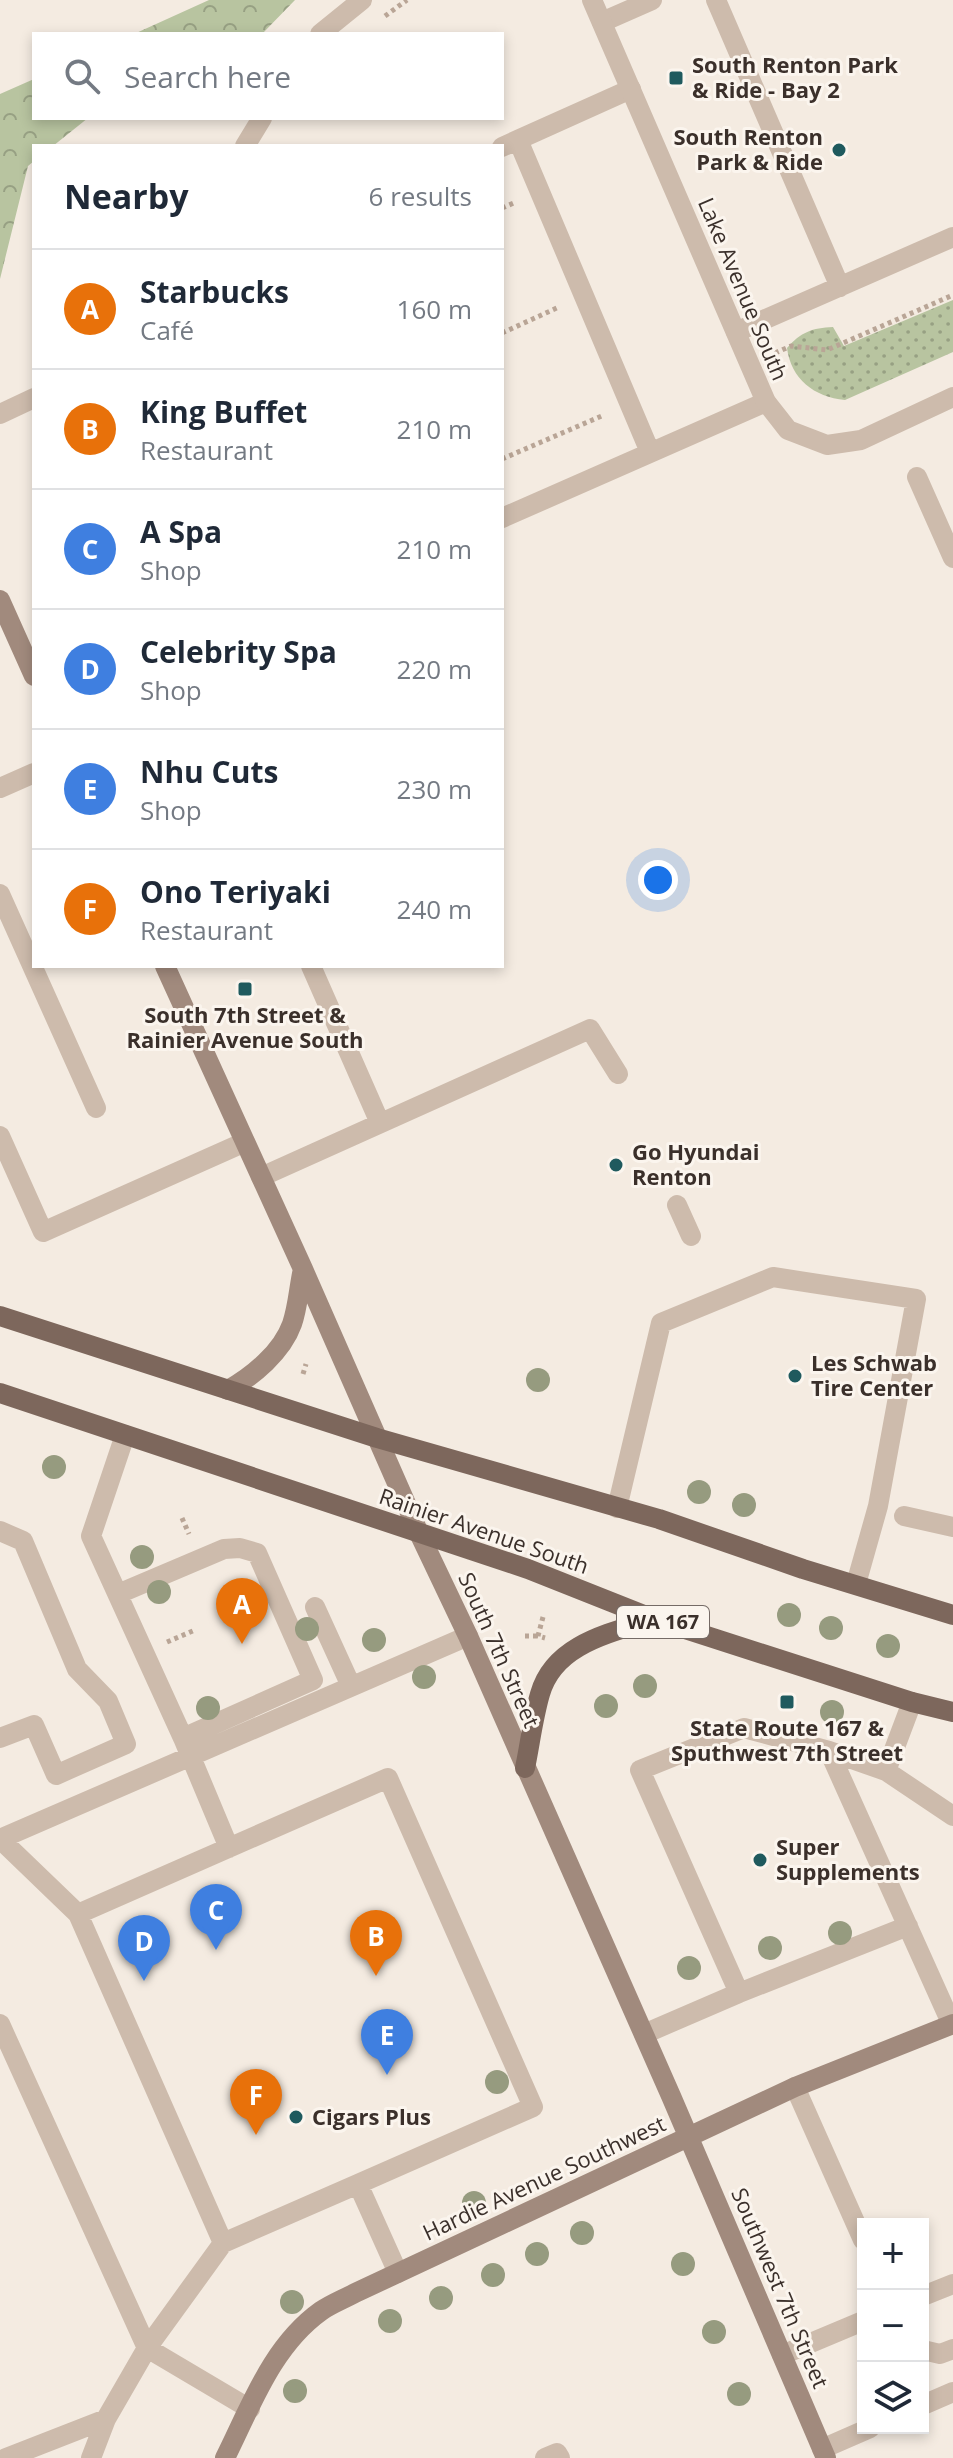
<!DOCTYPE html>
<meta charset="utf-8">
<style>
:root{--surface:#fff;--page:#f2f2f3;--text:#1f2937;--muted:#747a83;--line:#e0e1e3;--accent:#ea580c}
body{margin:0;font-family:"Open Sans",sans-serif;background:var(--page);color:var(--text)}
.controls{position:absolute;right:24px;bottom:24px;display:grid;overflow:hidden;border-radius:0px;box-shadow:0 4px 12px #0003}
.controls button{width:72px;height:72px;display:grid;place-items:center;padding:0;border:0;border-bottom:2px solid var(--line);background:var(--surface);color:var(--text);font:40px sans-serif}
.you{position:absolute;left:658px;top:880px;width:28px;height:28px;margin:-20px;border:6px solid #fff;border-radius:50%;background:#1a73e8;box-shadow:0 0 0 12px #1a73e833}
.badge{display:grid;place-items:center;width:52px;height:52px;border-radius:50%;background:var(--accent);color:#fff;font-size:26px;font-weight:700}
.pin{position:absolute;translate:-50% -66px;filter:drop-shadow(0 2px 4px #0008)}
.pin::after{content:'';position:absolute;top:42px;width:28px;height:24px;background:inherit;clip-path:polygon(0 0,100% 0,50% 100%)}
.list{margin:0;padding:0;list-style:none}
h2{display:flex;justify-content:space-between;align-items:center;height:104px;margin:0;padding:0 32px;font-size:34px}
h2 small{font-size:26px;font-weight:400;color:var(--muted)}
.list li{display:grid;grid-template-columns:52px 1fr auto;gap:24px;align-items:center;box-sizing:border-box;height:120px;padding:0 32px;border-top:2px solid var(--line)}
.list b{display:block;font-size:30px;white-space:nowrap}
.list p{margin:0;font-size:26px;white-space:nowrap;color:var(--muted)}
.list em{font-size:26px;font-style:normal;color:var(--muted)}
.icon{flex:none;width:44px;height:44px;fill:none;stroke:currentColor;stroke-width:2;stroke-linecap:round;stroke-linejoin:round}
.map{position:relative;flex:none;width:953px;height:2458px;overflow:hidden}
.search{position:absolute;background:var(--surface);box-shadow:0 4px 12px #0003;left:32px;top:32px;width:472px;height:88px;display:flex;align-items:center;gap:20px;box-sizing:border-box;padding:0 28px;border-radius:0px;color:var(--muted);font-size:30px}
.panel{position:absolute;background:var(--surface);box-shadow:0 4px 12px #0003;left:32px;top:144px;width:472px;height:824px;border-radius:0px}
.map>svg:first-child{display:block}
.grass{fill:url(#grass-dots)}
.forest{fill:url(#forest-crowns)}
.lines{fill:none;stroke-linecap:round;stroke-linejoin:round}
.path{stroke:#b9a596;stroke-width:5;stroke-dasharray:4 4;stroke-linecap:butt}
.lane{stroke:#cdbbac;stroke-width:20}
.street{stroke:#cdbbac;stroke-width:20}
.secondary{stroke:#a18a7d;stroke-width:20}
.primary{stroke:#7d675c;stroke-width:20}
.tree{fill:#969b7f}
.poi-dot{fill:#1f5a5e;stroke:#fbf5ee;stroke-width:3}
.labels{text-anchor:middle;stroke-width:6;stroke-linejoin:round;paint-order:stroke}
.shield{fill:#fbf5ee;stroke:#756b66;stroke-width:2}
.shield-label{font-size:20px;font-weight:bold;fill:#3b302b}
.poi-label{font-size:22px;font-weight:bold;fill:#3b302b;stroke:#fbf5ee;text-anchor:start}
.street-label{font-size:22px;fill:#3b302b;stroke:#fbf5ee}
</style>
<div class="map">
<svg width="953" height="2458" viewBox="0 0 953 2458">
<defs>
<pattern id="grass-dots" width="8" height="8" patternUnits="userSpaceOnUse" patternTransform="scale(2)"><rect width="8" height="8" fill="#b8c4a0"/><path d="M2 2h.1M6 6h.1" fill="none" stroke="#97a083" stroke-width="1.8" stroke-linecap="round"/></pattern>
<pattern id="forest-crowns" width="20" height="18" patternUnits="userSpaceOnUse" patternTransform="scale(2)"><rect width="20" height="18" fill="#b8c4a0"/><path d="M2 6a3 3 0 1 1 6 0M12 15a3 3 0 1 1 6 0" fill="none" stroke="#97a083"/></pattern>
</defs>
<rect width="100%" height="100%" fill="#f4ebe1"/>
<path class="grass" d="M953,300V352L845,400C814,397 791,379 787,348C801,332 812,328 833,327L844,346Z"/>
<path class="forest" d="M209,0H295L262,34H134Z
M34,79V118H88L53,146H34V161L28,166L0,279V94Z"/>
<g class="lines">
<path class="path" d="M385,16L407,0
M502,208L516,202
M502,333L559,307
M775,353L791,346L827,350L953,295
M502,459L604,415
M303,1374L306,1364
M182,1518L189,1534
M543,1617L538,1636L545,1638
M525,1636H538
M167,1642L195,1630"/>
<path class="lane" d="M716,0L840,287
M602,22L652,0
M518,140L650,452
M502,147L631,89
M736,332L953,237
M917,477L953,558
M502,518L766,402
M0,788L34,773
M0,894L96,1108
M311,966L380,1123
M0,1136L43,1232L245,1142
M261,1177L590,1029L618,1074
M677,1205L691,1236
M125,1435L91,1536L183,1738L229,1848
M617,1508L661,1323L773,1277L916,1299L878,1506L856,1584
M904,1516L953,1527
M0,1531L23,1541L77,1669L108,1701L126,1744L56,1775L34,1725L0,1738
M118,1594L224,1549L240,1548L257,1553L313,1680L183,1738
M315,1607L351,1686
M829,1751L952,2025
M886,1771L953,1816
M0,1839L468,1636
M0,1839L78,1914
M908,1926L739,1993L640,1770L744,1728L829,1751L886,1771L912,1702
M0,2024L147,2348L106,2419L91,2458
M644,2034L739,1993
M795,2087L863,2240
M358,2184L223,2243L78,1914L388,1778L533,2107L358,2184L398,2273
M223,2243L147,2348L250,2409
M923,2296L953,2284
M923,2350L940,2354L953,2349
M782,2355L863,2321
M923,2405L953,2392
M822,2449L870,2428
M6,2458L106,2419
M545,2458L557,2453L560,2458"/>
<path class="street" d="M592,0L766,402L788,430L827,445L861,440L953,397
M320,34L362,0
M245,146L262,118
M0,414L34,398"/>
<path class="secondary" d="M0,600L34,676
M165,966L303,1269L418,1531L468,1636L671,2096L826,2458
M228,1390C253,1376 282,1352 292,1324C298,1307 299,1286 303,1269
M225,2458C251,2406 272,2346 321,2311C331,2304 344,2299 355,2293L795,2087L953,2024"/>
<path class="primary" d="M0,1316L377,1438L659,1519L803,1569L953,1615
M0,1393L528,1569L654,1619L912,1702L953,1712
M525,1768C530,1744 533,1718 540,1694C554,1644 610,1633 654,1619"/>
</g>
<g class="tree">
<circle cx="538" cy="1380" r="12"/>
<circle cx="54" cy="1467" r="12"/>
<circle cx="699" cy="1492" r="12"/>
<circle cx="744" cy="1505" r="12"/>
<circle cx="142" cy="1557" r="12"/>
<circle cx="159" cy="1592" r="12"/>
<circle cx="789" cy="1615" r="12"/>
<circle cx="831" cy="1628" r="12"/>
<circle cx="307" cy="1629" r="12"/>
<circle cx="374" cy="1640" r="12"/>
<circle cx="888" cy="1646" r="12"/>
<circle cx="424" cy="1677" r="12"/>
<circle cx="645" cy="1686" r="12"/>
<circle cx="606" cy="1706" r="12"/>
<circle cx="208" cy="1708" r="12"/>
<circle cx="832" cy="1712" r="12"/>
<circle cx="840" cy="1933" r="12"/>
<circle cx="770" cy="1948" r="12"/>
<circle cx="689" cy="1968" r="12"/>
<circle cx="497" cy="2082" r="12"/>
<circle cx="474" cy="2203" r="12"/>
<circle cx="582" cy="2233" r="12"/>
<circle cx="537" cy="2254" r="12"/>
<circle cx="683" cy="2264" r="12"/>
<circle cx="493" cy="2275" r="12"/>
<circle cx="441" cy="2298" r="12"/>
<circle cx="292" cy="2302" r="12"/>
<circle cx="390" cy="2321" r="12"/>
<circle cx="714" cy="2332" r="12"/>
<circle cx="295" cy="2391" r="12"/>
<circle cx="739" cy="2394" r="12"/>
</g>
<g class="poi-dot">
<rect x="668" y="70" width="16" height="16" rx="4"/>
<circle cx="839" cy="150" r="8"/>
<rect x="237" y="981" width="16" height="16" rx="4"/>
<circle cx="616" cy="1165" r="8"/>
<circle cx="795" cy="1376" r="8"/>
<rect x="779" y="1694" width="16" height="16" rx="4"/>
<circle cx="760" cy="1860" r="8"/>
<circle cx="296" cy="2117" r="8"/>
</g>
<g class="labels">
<rect class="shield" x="617" y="1606" width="92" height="32" rx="6"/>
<g class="shield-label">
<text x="663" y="1629">WA 167</text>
</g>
<g class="poi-label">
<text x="692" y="73">South Renton Park<tspan x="692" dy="25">&amp; Ride - Bay 2</tspan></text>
<text x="823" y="145" text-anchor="end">South Renton<tspan x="823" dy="25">Park &amp; Ride</tspan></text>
<text x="245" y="1023" text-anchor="middle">South 7th Street &amp;<tspan x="245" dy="25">Rainier Avenue South</tspan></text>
<text x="632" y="1160">Go Hyundai<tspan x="632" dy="25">Renton</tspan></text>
<text x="811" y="1371">Les Schwab<tspan x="811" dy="25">Tire Center</tspan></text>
<text x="787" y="1736" text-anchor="middle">State Route 167 &amp;<tspan x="787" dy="25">Sputhwest 7th Street</tspan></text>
<text x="776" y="1855">Super<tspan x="776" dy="25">Supplements</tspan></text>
<text x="312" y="2125">Cigars Plus</text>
</g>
<g class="street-label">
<text transform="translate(743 289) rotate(67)" y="8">Lake Avenue South</text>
<text transform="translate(484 1531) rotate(19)" y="8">Rainier Avenue South</text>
<text transform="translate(499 1650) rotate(66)" y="8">South 7th Street</text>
<text transform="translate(544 2178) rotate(-25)" y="8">Hardie Avenue Southwest</text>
<text transform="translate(780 2288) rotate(67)" y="8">Southwest 7th Street</text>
</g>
</g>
</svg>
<div class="controls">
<button>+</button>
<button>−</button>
<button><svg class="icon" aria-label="layers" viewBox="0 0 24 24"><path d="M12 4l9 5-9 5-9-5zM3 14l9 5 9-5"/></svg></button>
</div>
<div class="you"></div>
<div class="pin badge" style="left:242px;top:1644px;background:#e8710a">A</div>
<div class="pin badge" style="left:376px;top:1976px;background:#e8710a">B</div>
<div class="pin badge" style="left:216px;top:1950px;background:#3f7fe0">C</div>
<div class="pin badge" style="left:144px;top:1981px;background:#3f7fe0">D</div>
<div class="pin badge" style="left:387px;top:2075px;background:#3f7fe0">E</div>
<div class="pin badge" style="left:256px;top:2135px;background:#e8710a">F</div>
<div class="search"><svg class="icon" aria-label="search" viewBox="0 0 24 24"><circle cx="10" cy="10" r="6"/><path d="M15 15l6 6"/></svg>Search here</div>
<section class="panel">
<h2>Nearby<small>6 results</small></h2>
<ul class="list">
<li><span class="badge" style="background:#e8710a">A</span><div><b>Starbucks</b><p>Café</p></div><em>160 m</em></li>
<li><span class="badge" style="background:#e8710a">B</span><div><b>King Buffet</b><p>Restaurant</p></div><em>210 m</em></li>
<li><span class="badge" style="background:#3f7fe0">C</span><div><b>A Spa</b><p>Shop</p></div><em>210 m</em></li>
<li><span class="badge" style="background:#3f7fe0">D</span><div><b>Celebrity Spa</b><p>Shop</p></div><em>220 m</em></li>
<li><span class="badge" style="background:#3f7fe0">E</span><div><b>Nhu Cuts</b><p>Shop</p></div><em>230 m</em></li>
<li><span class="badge" style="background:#e8710a">F</span><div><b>Ono Teriyaki</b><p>Restaurant</p></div><em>240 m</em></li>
</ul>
</section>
</div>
